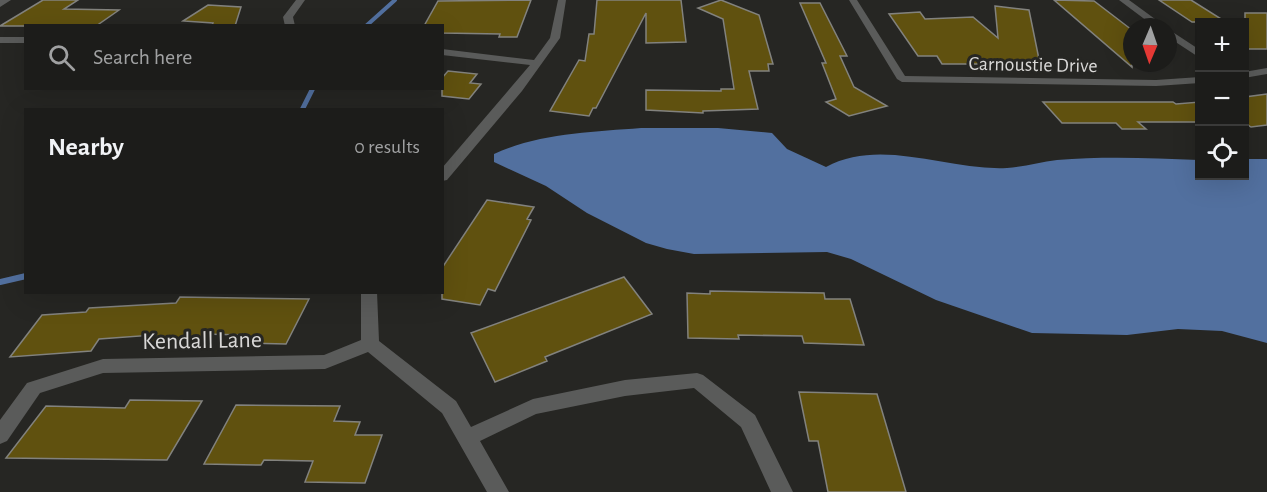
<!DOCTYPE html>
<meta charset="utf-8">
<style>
:root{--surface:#1c1c1a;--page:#252523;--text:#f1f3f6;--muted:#a0a1a2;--line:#3a3a39}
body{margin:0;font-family:"Alegreya Sans",sans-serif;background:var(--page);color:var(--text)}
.controls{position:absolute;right:18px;top:18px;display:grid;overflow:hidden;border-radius:0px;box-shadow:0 6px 24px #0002}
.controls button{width:54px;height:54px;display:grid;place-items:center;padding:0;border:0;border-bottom:2px solid var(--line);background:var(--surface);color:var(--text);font:30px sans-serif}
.compass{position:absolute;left:1123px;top:18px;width:54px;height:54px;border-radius:50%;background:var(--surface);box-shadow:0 6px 24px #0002;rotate:182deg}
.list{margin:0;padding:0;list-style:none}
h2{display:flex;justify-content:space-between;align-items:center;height:78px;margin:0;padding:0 24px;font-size:26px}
h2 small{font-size:20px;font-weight:400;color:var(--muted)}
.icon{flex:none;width:33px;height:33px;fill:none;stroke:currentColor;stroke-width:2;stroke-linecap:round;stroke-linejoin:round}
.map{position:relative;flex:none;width:1267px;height:492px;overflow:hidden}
.search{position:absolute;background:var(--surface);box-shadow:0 6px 24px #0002;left:24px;top:24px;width:420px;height:66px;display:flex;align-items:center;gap:15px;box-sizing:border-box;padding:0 21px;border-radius:0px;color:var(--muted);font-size:22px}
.panel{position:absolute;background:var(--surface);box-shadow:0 6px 24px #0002;left:24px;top:108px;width:420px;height:186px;border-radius:0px}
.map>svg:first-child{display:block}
.water{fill:#52709f}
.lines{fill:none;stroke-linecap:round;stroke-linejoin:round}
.stream-far2{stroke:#52709f;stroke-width:4}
.stream-far1{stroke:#52709f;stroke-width:5}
.stream{stroke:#52709f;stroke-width:6}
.building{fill:#60510f;stroke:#82827e;stroke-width:1.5}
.minor{fill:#5a5b5a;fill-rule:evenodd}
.labels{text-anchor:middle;stroke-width:6;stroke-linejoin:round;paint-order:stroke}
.far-street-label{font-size:20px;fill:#d9d8d7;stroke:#262623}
.street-label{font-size:24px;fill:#d9d8d7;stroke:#262623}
</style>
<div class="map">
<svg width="1267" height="492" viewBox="0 0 1267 492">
<rect width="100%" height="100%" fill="#262623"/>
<path class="water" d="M641,128H718L772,133L787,149L826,167C882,137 947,171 1007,168C1024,167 1040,162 1057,160C1104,156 1152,158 1199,160L1200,176H1244L1245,159H1267V343L1222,331L1178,329L1127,335L1032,333L936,300L851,259L827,252L694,254L667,249L646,243L587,213L546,186L494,162V154C539,133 592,132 641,128Z"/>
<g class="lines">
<path class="stream-far2" d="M366,26L395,0"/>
<path class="stream-far1" d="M302,110L313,88"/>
<path class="stream" d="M0,282L26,276"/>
</g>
<path class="building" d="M43,0H78L64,9L119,10L96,26H0Z
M531,0L517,37H499L500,34L442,33V26H424L438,1Z
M597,0H681L686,42L646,43V13L596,108H593L589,116L550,111L579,60L585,61L589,34H594Z
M721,0L759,15L773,64H768L769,71H749L758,109L703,111V113L646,110V90L721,91V89H734L723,19L698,8Z
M1054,0L1094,1L1132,30V67Z
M1159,0H1191L1226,22H1192Z
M800,3H820L847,56H840L854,87L887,106L849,116L826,102L836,99L822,63H826Z
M208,5L241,7L235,26H212L213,23L183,21Z
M995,6L1029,10L1040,64H942L937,56H918L889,14L920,12L925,19L973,17L998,38Z
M1245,13H1267V49H1245Z
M448,71L477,74L470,83L481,84L469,99L442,96V78Z
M1267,94V125L1251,127L1245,123V97Z
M1043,102H1173L1176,104L1200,102V122H1138L1146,129H1122L1116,123H1062Z
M487,200L534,207L527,219L531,220L495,291L488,289L480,305L442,299V268Z
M624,277L652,314L545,357L547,361L495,382L471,333Z
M710,291L824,293L825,299H850L864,345L804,343L802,336L738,335L739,339L688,338L687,293L710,294Z
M180,297L309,299L286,344L239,343L244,335L203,334L197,343L148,342L153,335L99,339L91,351L10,357L42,315L86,312L89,308L176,303Z
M799,392L877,394L906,492H828L818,441H809Z
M130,400L202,401L167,460L6,458L46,406L125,408Z
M236,405L340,406L334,421L360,422L355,435H382L365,483L305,482L313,461L264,460L261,465L204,464Z"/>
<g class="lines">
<path class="minor" d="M0,0H11L0,7Z
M296,0H305L293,17L295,26H285L283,17Z
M558,0H566L560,38L522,91L447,180L442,181V168L530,65L442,55V49L534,60L550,38Z
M849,0H857L905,76L1156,80L1200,77V83L1156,86L902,82L897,79Z
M1119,0H1129L1166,27H1155Z
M1168,29L1200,50V58L1168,37Z
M0,37H26V43H0Z
M1267,68V74L1244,78V72Z
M361,292H377L379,341L456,401L471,427L533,399L625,380L697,373L703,375L755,415L793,492H771L741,427L694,388L625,396L536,414L480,441L509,492H487L442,413L368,352L325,369L103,373L40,393L7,441L0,444V420L27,383L103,359L324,355L361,340Z"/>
</g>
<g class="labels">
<g class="far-street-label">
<text transform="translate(1033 64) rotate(1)" y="7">Carnoustie Drive</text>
</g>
<g class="street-label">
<text transform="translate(202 340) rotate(-1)" y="8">Kendall Lane</text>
</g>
</g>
</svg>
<div class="controls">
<button>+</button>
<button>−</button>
<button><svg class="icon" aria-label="locate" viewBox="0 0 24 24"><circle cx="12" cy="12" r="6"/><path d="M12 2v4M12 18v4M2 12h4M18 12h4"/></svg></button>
</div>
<svg class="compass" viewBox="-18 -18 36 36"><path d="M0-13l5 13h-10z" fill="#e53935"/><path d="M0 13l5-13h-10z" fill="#a0a1a2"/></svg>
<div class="search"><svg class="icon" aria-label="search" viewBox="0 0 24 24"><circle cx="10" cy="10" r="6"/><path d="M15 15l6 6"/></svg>Search here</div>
<section class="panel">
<h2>Nearby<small>0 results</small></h2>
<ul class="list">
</ul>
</section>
</div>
